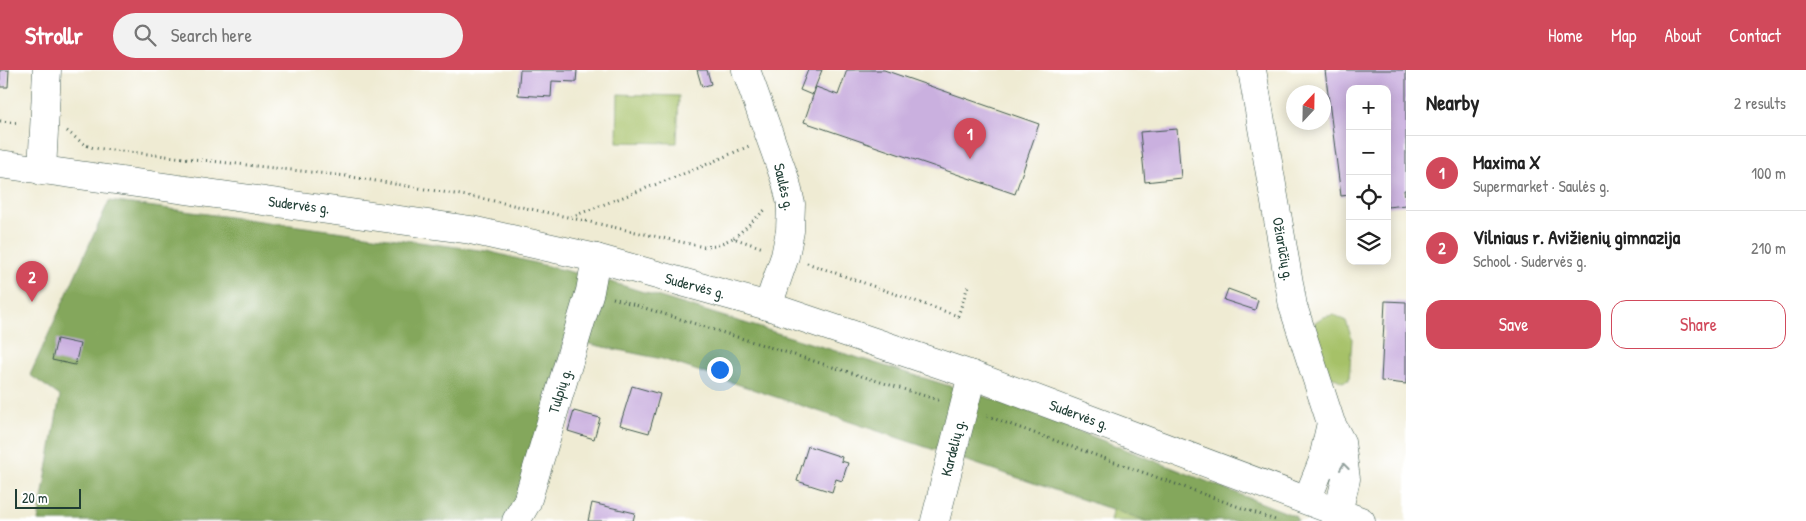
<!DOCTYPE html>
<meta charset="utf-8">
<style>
:root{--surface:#fff;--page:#f2f2f2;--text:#222;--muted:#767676;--line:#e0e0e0;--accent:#d1495b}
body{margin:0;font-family:"Patrick Hand",sans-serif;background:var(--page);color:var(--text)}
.controls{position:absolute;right:15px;top:15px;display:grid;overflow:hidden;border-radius:10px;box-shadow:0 2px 12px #0003}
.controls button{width:45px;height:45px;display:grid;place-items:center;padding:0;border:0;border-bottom:1px solid var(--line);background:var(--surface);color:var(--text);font:25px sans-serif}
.compass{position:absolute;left:1286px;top:15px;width:45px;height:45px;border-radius:50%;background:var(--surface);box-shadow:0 2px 12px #0003;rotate:22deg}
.scale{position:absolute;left:15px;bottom:12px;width:66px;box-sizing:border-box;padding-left:5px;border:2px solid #1f3d34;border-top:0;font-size:14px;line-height:18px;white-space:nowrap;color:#1f3d34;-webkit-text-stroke:4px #fff;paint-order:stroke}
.you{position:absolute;left:719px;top:299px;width:18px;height:18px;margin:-12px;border:4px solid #fff;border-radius:50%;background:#1a73e8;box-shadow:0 0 0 8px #1a73e833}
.badge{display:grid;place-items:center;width:32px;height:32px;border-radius:50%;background:var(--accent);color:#fff;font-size:16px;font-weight:700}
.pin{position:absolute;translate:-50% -41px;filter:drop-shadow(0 1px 2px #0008)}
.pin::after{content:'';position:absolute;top:26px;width:18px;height:15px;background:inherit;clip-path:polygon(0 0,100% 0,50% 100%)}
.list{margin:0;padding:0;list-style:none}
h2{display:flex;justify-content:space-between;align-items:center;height:65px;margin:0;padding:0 20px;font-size:21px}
h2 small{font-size:16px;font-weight:400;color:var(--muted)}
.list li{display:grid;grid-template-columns:32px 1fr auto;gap:15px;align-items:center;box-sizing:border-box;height:75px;padding:0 20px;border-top:1px solid var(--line)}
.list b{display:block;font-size:19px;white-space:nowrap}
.list p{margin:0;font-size:16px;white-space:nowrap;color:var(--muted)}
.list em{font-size:16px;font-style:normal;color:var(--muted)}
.actions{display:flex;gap:10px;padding:15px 20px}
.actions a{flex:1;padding:11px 0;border:1px solid var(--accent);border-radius:15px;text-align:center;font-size:18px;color:var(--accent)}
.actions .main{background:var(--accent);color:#fff}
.icon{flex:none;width:28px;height:28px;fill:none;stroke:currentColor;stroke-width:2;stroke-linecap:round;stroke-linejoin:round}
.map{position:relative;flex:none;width:1406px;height:451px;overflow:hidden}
header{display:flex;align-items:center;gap:30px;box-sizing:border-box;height:70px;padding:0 25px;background:var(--accent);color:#fff}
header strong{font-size:24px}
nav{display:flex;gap:28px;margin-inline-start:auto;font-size:18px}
.search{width:350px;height:45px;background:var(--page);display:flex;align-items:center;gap:12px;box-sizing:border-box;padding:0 18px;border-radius:28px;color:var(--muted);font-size:19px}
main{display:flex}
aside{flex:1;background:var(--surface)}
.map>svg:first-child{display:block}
.green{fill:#a6c167;stroke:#627f4e}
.forest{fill:#84a75c;stroke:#527248}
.building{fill:#cab0df}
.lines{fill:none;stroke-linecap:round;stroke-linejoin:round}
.minor-casing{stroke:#3e574c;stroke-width:29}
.primary-casing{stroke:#3e574c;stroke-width:29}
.path{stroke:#3e574c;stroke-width:3;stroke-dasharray:1 4;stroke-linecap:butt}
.minor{stroke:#fff;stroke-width:28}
.primary{stroke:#fff;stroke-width:28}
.oneway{stroke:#8f9e9a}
.labels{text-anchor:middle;stroke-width:4.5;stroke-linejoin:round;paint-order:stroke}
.street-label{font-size:15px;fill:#1f3d34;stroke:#fff}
</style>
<header>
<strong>Strollr</strong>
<div class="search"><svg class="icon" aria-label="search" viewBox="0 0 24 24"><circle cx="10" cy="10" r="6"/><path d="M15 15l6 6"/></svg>Search here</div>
<nav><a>Home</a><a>Map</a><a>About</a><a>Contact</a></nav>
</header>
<main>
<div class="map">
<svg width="1406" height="451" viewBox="0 0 1406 451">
<rect width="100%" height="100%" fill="#fff"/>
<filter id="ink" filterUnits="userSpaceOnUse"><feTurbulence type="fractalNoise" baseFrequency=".02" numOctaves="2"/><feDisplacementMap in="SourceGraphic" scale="10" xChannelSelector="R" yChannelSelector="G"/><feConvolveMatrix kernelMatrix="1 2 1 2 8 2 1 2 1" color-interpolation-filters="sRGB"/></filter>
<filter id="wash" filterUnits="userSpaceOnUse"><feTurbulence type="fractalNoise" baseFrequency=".0096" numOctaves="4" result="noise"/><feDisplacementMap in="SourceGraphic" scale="20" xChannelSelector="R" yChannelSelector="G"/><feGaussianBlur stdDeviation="1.12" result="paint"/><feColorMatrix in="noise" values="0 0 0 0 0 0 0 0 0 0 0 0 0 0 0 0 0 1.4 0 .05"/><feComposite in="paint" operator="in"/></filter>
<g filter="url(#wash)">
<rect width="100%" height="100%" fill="#efebd3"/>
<path class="green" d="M618,24L679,26L677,73L617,72Z
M1334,245L1346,251L1352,269L1349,310L1342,312L1328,304L1312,259L1315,252L1323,247Z
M1113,438L1147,451H1110Z"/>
<path class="forest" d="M109,131L487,181L611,212L1015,336L1295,446L1298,451H1147L662,289L565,269L532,394L505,451H38L60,326L30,305Z"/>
<g id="blocks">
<path class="building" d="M0,0H9L8,17H0Z
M520,0H577L576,12L552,11L551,27L518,25Z
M697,0H707L711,14L702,17Z
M808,0H822L812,25L800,20Z
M847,0H884L1039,54L1015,124L804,52L816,17L838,25Z
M1325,0H1406V120H1404L1406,135L1387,137V19H1350V125L1341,126Z
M1177,59L1181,108L1145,112L1140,62Z
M1228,219L1258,230L1255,240L1224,230Z
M1385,231L1406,232V314L1381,311Z
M57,269L80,274L75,295L52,290Z
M632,316L660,324L649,363L620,355Z
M574,341L600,348L594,369L568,361Z
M808,376L842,387L841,391L848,393L842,411L836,409L832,422L797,411Z
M592,433L635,443L633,451H588Z"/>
</g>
</g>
<g filter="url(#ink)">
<use href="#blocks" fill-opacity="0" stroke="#3e574c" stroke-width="1"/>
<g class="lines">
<g class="minor-casing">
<path id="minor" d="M746,0L786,112L791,134L790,161L785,186L768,236
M1252,0L1293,236L1331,353L1341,372L1346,409L1336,451
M42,101L47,0
M1307,430L1322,393L1331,353
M516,451L527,432L590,221L596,188
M935,451L972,305"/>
</g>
<g class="primary-casing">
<path id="primary" d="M0,94L471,160L596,188L768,236L972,305L1361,451"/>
</g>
<path class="path" d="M0,51L19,53
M67,61L85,75L94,78L346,106L485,129L704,177L716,176L733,168L763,178
M571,147L696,99L749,76
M734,168L766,139
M807,193L958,246L969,213
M613,228L941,331
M987,346L1278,451"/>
<use href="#minor" class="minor"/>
<use href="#primary" class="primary"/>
</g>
<defs><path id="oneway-chevron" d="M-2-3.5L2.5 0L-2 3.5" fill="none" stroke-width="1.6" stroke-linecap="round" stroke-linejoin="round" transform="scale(1.25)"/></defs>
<use class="oneway" href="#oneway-chevron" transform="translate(1344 397) rotate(-97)"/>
</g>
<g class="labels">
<g class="street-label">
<text transform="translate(784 117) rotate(77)" y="5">Saulės g.</text>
<text transform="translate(299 135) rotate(7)" y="5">Sudervės g.</text>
<text transform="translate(1283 179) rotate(80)" y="5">Ožiarūčių g.</text>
<text transform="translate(695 216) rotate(15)" y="5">Sudervės g.</text>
<text transform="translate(560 321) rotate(-73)" y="5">Tulpių g.</text>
<text transform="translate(1079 345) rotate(20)" y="5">Sudervės g.</text>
<text transform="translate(953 378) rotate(-76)" y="5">Kardelių g.</text>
</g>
</g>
</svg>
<div class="controls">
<button>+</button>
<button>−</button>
<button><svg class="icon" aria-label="locate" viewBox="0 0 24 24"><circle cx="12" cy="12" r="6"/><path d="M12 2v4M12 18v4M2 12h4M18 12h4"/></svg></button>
<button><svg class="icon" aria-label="layers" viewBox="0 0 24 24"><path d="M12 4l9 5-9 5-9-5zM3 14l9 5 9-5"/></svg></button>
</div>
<svg class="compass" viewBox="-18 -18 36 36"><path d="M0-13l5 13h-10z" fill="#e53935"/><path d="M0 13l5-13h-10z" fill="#767676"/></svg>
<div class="scale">20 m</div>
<div class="you"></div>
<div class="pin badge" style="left:970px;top:89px">1</div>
<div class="pin badge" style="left:32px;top:232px">2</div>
</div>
<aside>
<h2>Nearby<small>2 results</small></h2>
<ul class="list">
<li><span class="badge">1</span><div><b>Maxima X</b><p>Supermarket · Saulės g.</p></div><em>100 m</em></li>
<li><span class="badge">2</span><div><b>Vilniaus r. Avižienių gimnazija</b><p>School · Sudervės g.</p></div><em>210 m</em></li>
</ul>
<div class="actions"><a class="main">Save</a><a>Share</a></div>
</aside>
</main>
